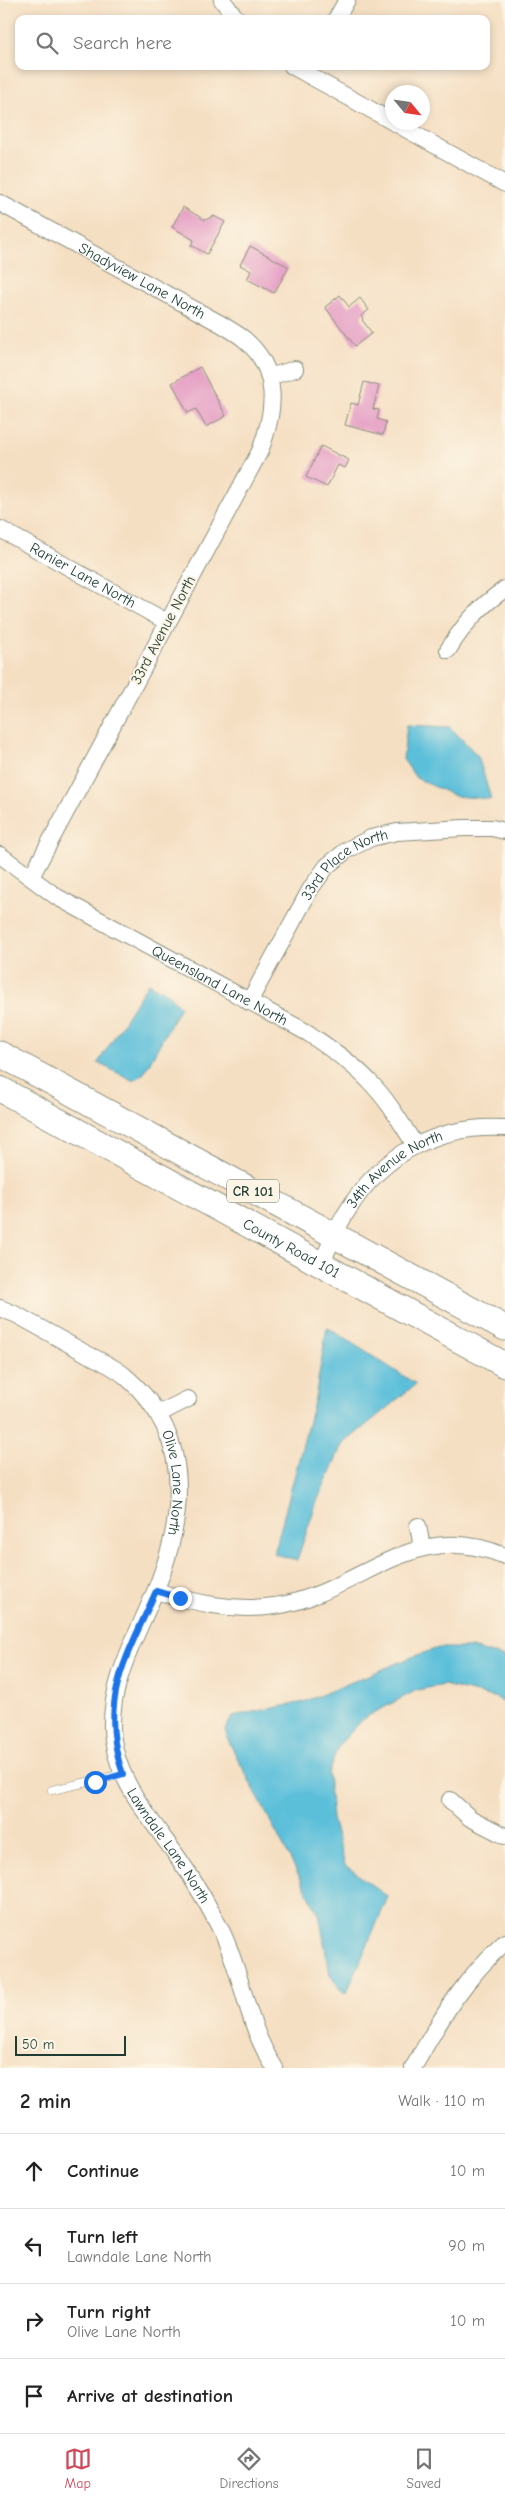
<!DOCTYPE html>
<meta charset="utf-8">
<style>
:root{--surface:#fff;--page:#f2f2f2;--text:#222;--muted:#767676;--line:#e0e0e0;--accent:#d1495b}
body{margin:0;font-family:"Comic Neue",sans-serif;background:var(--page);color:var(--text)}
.compass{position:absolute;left:385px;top:85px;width:45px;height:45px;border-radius:50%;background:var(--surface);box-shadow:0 2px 8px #0003;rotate:119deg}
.scale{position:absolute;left:15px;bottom:12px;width:111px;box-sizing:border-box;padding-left:5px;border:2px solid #1f3d34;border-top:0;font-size:14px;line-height:18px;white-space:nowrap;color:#1f3d34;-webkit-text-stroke:4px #fcf5e5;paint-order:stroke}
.stop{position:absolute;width:15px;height:15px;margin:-11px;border:4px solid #1a73e8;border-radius:50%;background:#fff}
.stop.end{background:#1a73e8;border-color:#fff;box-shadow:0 1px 5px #0008}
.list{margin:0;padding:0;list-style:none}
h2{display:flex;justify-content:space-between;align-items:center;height:65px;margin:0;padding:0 20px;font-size:21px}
h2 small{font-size:16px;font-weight:400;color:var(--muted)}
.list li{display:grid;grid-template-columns:32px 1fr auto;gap:15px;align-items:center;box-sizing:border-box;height:75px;padding:0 20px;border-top:1px solid var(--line)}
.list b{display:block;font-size:19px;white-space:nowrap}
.list p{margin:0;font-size:16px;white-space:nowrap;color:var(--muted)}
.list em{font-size:16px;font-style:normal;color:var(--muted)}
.icon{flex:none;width:28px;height:28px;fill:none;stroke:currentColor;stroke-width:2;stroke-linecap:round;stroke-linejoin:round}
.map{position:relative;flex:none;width:505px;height:2068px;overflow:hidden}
.search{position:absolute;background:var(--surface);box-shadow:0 2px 8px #0003;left:15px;right:15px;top:15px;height:55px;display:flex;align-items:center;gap:12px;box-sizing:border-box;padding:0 18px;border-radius:10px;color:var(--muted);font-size:19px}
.sheet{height:365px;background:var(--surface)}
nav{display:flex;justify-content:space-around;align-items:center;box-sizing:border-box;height:70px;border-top:1px solid var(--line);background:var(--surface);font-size:14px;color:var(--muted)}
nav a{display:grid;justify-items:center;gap:2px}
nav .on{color:var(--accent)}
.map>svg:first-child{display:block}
.water{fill:#5cbfda;stroke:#3e7e87}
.building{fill:#e499c3}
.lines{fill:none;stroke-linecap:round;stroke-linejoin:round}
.lane-casing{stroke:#8a8e7c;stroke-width:9}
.street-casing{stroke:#8a8e7c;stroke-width:18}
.primary-casing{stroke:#8a8e7c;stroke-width:27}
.lane{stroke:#fff;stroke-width:8}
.street{stroke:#fff;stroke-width:16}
.primary{stroke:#fff;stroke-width:25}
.route{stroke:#1a73e8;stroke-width:6}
.labels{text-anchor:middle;stroke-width:4;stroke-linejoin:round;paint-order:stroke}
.shield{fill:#fcf5e5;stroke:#617469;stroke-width:1}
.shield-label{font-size:14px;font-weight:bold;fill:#1f3d34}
.street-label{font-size:15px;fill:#1f3d34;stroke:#fcf5e5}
</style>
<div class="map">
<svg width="505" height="2068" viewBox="0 0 505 2068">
<rect width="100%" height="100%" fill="#fcf5e5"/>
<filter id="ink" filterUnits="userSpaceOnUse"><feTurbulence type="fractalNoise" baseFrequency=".02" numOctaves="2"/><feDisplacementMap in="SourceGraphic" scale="10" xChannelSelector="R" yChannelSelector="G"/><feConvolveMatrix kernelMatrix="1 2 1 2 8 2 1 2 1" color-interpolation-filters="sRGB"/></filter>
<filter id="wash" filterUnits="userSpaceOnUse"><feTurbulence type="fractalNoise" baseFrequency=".0096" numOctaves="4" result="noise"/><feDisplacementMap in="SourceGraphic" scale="20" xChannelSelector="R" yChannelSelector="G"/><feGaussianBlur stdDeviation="1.12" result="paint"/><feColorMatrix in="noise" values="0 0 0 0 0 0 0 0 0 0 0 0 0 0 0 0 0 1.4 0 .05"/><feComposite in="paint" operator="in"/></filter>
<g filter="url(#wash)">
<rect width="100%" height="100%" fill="#f5dfc3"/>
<path class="water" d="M407,725L450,727L478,756L491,799L455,796L416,778L403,759Z
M148,983L169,995L180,1007L144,1073L134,1081L98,1063Z
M327,1327L416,1384L342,1445L317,1501L297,1560L274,1554L315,1398Z
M438,1648H471L505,1657V1704L497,1698L444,1685L417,1690L364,1718L339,1745L328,1773L332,1819L345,1865L388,1897L347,1992L343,1993L330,1975L319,1914L229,1742L225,1730L233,1716L304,1702L412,1657Z"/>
<g id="blocks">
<path class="building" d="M183,207L205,220L214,216L225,222L207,254L191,245L194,240L172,227Z
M250,246L289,267L274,293L247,279L251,271L240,265Z
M340,295L349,307L360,298L369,310L361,316L363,319L362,320L372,333L355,346L325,307Z
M200,367L226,416L206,427L196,409L188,413L172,383Z
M364,382L379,386L373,409L379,410L377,419L386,422L383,435L345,425L351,403L358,405Z
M321,446L349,460L345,468L338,465L327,487L306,477Z"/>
</g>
</g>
<g filter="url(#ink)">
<use href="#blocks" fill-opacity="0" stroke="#8a8e7c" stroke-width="1"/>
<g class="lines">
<g class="lane-casing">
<path id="lane" d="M52,1790L123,1774"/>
</g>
<g class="street-casing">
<g id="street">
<path d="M222,0L237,19"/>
<path d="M336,19L347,0"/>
<path d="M292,66L505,184"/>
<path id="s1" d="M0,203L221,324C229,329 238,334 244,339C281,370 275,412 260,451L31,877"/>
<path d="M269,377L295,369"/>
<path id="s2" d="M0,529L167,622"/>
<path d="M448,650C464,624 480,606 505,589"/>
<path id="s3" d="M0,855L57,897L308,1033C329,1048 351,1062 369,1081C388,1100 401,1123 415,1145"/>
<path id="s4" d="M249,1002L311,888L327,866L347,850L371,838L397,832L464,828H492L505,831"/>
<path id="s5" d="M321,1264C330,1246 337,1226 348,1210C383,1153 439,1124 505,1128"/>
<path id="s6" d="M0,1308L17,1315C40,1328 64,1341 87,1354C99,1360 115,1367 125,1376C197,1437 185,1523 151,1601C134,1641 111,1682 112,1727C113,1778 151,1819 179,1859C195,1882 209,1906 222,1932C243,1975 247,2027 275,2068"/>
<path d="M158,1414L188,1399"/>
<path d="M418,1526L422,1547"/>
<path d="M156,1591C195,1603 234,1612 275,1606C361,1593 411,1516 505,1556"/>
<path d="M450,1800L470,1818L505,1836"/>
<path d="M413,2068C442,2017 461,1982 505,1942"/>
</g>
</g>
<g class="primary-casing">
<g id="primary">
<path d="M0,1054L505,1328"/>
<path id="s7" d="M0,1089L505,1365"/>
</g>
</g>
<use href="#lane" class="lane"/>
<use href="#street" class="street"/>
<use href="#primary" class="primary"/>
</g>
</g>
<g class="lines" filter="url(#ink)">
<path class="route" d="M95,1782L123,1774C97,1700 127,1657 156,1591L180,1598"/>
</g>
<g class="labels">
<rect class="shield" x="227" y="1179.5" width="52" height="23" rx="4"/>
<g class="shield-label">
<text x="253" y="1196">CR 101</text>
</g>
<g class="street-label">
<text dy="5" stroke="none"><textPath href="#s1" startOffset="162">Shadyview Lane North</textPath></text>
<text dy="5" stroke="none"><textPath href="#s2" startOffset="95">Ranier Lane North</textPath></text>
<text transform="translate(163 630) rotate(-62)" y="5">33rd Avenue North</text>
<text dy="5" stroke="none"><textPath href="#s4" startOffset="172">33rd Place North</textPath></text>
<text dy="5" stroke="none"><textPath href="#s3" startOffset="256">Queensland Lane North</textPath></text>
<text dy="5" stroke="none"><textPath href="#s5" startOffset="124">34th Avenue North</textPath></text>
<text dy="5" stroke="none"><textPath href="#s7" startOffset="332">County Road 101</textPath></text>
<text dy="5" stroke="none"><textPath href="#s6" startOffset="265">Olive Lane North</textPath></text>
<text dy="5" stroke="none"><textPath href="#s6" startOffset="654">Lawndale Lane North</textPath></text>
</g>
</g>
</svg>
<svg class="compass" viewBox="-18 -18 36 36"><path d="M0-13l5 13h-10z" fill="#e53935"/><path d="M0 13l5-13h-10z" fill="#767676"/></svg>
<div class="scale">50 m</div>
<div class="stop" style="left:95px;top:1782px"></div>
<div class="stop end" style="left:180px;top:1598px"></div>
<div class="search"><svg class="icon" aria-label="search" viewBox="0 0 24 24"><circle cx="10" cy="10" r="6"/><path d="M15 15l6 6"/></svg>Search here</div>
</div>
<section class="sheet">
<h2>2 min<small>Walk · 110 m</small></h2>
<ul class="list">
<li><svg class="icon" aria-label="ahead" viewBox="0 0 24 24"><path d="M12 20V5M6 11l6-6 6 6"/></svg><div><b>Continue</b></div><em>10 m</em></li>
<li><svg class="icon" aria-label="left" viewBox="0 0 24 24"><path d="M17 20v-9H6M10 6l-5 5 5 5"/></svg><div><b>Turn left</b><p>Lawndale Lane North</p></div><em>90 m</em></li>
<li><svg class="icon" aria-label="right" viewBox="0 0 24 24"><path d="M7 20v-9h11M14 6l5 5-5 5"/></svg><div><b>Turn right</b><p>Olive Lane North</p></div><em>10 m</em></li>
<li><svg class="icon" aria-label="arrive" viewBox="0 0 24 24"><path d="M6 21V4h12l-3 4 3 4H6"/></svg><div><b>Arrive at destination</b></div></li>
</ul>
</section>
<nav>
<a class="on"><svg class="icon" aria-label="map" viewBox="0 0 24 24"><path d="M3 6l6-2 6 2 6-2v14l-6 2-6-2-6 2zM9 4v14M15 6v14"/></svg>Map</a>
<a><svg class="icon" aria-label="directions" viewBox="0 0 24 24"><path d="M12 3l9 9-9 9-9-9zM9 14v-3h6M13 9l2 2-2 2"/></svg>Directions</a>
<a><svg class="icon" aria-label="saved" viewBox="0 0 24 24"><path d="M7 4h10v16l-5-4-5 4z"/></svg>Saved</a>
</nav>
